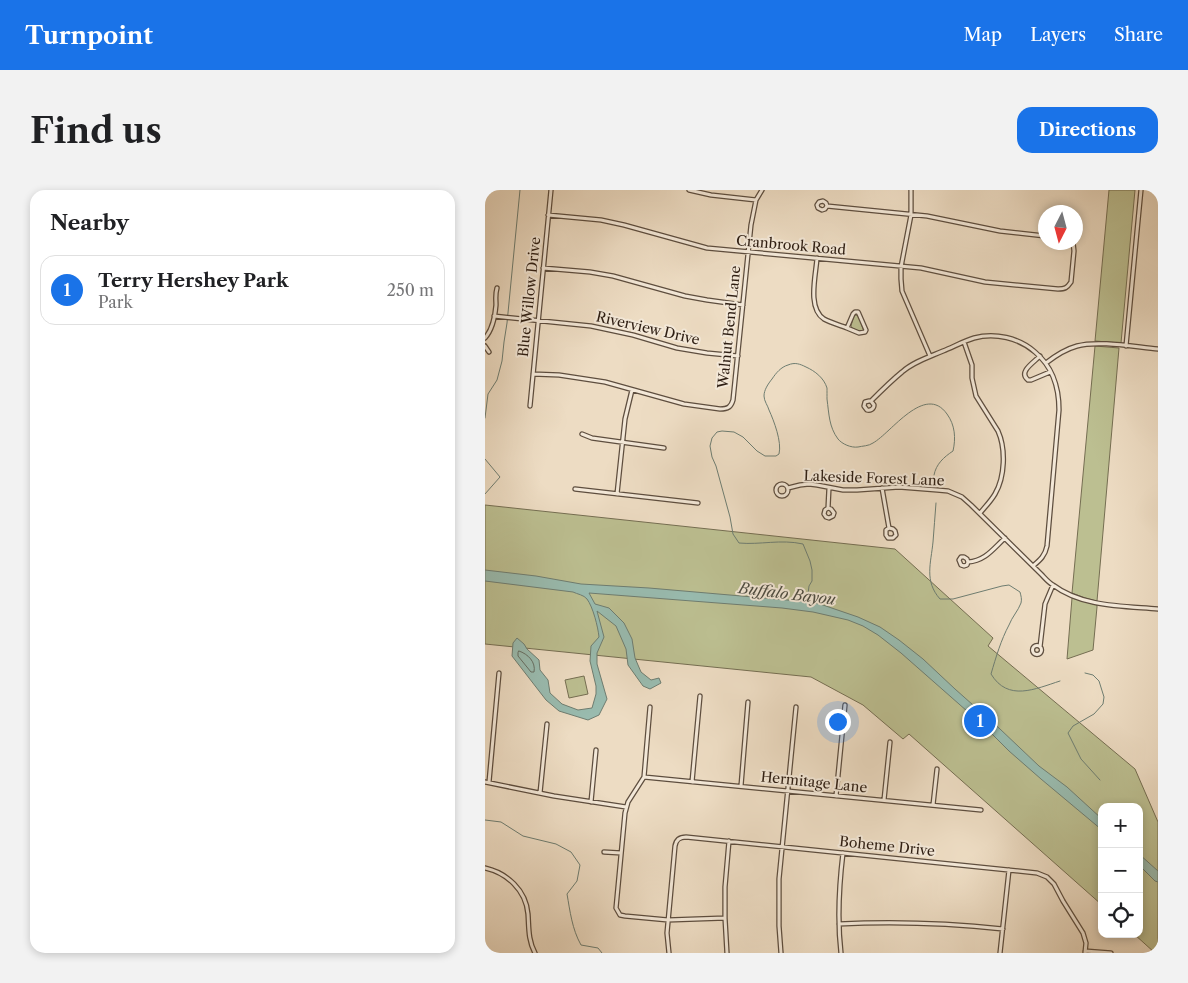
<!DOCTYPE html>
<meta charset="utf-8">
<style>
:root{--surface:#fff;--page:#f2f2f2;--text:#202124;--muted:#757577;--line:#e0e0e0;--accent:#1a73e8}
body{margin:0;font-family:"Libre Caslon Text",serif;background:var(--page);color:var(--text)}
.controls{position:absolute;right:15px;bottom:15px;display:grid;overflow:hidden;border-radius:10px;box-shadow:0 2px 8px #0003}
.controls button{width:45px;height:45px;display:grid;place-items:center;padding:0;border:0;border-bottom:1px solid var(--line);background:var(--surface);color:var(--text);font:25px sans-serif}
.compass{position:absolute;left:553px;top:15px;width:45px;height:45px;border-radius:50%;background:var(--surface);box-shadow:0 2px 8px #0003;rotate:186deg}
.you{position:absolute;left:352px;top:531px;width:18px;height:18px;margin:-12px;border:4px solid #fff;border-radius:50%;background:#1a73e8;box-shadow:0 0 0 8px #1a73e833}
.badge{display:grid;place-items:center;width:32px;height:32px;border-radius:50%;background:var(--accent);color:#fff;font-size:16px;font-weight:700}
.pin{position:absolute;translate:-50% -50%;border:2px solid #fff;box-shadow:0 1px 5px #0006}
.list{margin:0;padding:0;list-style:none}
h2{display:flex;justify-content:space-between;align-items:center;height:65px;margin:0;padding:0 20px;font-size:21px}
h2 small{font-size:16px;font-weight:400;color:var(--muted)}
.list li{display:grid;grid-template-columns:32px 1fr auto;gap:15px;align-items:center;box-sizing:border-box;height:70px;margin:0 10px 10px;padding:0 10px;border:1px solid var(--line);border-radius:15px}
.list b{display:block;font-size:19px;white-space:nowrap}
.list p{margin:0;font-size:16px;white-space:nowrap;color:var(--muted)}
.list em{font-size:16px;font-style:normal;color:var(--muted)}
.icon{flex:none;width:28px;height:28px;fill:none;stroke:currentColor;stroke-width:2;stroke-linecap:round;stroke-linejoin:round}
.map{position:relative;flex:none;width:673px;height:763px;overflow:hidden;border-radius:15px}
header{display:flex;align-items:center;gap:30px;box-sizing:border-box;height:70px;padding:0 25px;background:var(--accent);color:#fff}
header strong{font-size:24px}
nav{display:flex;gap:28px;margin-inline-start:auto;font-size:18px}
.intro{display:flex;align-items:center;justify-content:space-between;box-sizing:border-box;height:120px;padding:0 30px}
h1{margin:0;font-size:35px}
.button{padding:12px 22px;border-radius:15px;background:var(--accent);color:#fff;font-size:18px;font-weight:700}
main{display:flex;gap:30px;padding:0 30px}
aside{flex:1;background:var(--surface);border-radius:15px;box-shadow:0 2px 8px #0003}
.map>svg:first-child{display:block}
.green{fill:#bcbf91;stroke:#756e52}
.water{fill:#99bcb0;stroke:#6e7d71}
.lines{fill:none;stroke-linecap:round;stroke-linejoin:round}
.shore{stroke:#646d62;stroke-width:1}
.stream{stroke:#6e7d71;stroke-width:1}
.minor-casing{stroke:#5e4e3f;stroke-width:5.5}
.minor{stroke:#f3e8d8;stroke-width:3}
.labels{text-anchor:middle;stroke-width:4;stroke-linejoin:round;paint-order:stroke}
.street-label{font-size:14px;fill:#2e1e13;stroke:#f3e8d8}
.water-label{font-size:15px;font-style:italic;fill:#4e4d42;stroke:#f3e8d8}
</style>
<header>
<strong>Turnpoint</strong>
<nav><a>Map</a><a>Layers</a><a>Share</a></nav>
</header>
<div class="intro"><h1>Find us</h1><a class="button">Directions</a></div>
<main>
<aside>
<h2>Nearby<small></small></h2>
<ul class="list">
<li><span class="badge">1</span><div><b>Terry Hershey Park</b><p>Park</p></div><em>250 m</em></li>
</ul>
</aside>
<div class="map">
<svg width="673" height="763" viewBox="0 0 673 763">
<rect width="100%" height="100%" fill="#eddcc3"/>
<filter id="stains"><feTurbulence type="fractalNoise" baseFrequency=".004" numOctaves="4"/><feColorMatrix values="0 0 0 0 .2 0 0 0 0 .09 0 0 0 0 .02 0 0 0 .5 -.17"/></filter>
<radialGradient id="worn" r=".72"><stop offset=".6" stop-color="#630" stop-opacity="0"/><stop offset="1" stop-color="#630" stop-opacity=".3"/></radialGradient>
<path class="green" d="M624,0H650L636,153L610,151Z
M369,125H371L374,126L378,139V140L376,142L367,138L366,136Z
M610,156L634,158L612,411L600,408L587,403Z
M0,315L410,359L508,448L503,456L650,579L673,632V763H670L649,744H654V617H617V715L424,544L418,549L378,515L326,487L0,454Z
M587,408L612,415V417L608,460L582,469Z
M99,486L103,504L84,508L80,490Z"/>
<path class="water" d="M0,380L51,386L96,394L164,398L314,411L335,414L373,427L395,437L414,450L438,469L470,499L515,539L554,576L582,597L617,629V640L556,589L524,561L499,536L416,463L393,445L378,436L363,430L328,422L297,418L104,403L110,414L124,418L139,433L147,449L150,468L156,482L166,490L174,488L176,493L165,499L158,496L143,475L141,459L131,436L112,421L119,447L112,463V474L122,509L114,525L103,530L74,521L61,510L27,466L28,453L32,448L39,454L42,459L54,470L55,480L63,490L65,503L77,514L93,520L107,518L111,504V496L105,471L106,456L114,447C113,437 108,417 102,409C99,405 92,404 88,402L0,391Z
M654,664L673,681V692L670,691L654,675Z"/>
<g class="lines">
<path class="shore" d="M34,461C43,464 51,472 49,482H46L33,466V463Z"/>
<path class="stream" d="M0,228L3,204L12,190L17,171L19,152L22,133L35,0
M0,269L15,287L0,304
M451,313C450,326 449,339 448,352C446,373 439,391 455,409H468L517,396L524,395L535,402C536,406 537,409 536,413C533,421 527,427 524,435C516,450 511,467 506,484C523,512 550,499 575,491
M322,412L324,396L327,391V380L325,371L318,354C296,349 275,355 254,353L248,344L245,327L231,276L227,267L225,256L227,248L232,242L237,241L249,242L258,247L272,261L280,266H291L294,264C297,252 289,231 284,220C283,216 279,211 279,206C279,200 283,194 287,189C291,183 296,177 303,175C310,172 315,174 321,177C330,181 339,188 342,198C342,201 342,206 342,209C344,224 344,237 353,249C357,254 366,258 373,257C377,256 384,256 388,253C406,243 440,193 462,224C470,235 471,248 468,261C459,267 451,274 449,285
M600,483L608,485L614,491L619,507L618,514L609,524L588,536L583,543L596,569L615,590
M0,630L16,632L38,646L71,654L86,662L95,675L92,691L82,704C85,721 87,739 96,755L113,758L117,763"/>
<g class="minor-casing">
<path id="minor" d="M204,0L226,5L271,10
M426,0V25L416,77V89L417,101L445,166
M342,16L341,13L338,11L334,12L332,15L333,18L337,20L340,19L342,16L442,26L515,41L560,46
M63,25L116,30L139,35L222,58L436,78L500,92L573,99C580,99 582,98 586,92L589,61L588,52
M332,68C331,85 322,118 339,129C346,133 355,135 362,138
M58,78L105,82L128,86L200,106L222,110L258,115
M370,122H373L374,124L381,140L380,142L374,143L362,138L368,124Z
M9,126L106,136L148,145L192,158L222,163L253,166
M0,148C8,139 10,127 11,115C11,109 10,105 12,98
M479,152L487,175V188L491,206L513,241C521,259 520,287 510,304C506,311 500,317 495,323
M0,156L4,162
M641,156L656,0
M555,166C548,173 533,182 543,190H546L565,182
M561,173C570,166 581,159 592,156C613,150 650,157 673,159
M48,184L74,185L120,192L199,214L235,219C243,219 246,217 248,210L266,35L271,10L277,0
M386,211L389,215C389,219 385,221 382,220L379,216L380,212L384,211H386C396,201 406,191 417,182C428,172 444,167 458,161C468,157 479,151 489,148C510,142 534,148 550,162C568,177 574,198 574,220L562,356C560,366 555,370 548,376
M45,216L66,0
M97,244L107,248L179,258
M291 300a6 6 0 1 1 12 0a6 6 0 1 1-12 0Z
M303,298L315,295L324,294L332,295L358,300H372L414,297L452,300L463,301L477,307L486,315L556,384C560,388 563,392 568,395C597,417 638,416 673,419
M397,298L404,338L401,340V345L403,348H408L411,345L410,341L408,339L404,338
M90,299L213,313
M132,304L140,229L147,200
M343,318L346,319L349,323L348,326L344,328L341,327L339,324L340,320L343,318L344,298
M483,372L482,369L479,367H476L474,370L476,375L479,376L482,375L483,372C500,371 508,359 520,348
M547.5 460a4.5 4.5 0 1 1 9 0a4.5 4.5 0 1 1-9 0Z
M555,457L560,414L568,395
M165,517L159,587L143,612L140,623L131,718L135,725L140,726L183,730L240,728
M159,587L496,620
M0,592L69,606L141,617
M4,592L14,483
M207,592L215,506
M256,596L263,512
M55,603L62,534
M351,606L360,515
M399,610L405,552
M106,612L111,560
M448,615L452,579
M119,662L136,663
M0,678C22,683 41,700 43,724C44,738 43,750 50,763
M354,734C409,731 463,733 518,739
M600,761L626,763
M0,762V763
M184,763L182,743L190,656C191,650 194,647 201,647L552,683L562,687L569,694L578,711L598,743L601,753L600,763
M242,763L240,728V697L244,651
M296,763L294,736V689L311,517
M356,763C352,729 354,696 358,663
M515,763L524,680"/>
</g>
<use href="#minor" class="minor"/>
</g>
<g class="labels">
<g class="street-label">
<text transform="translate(306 55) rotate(5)" y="5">Cranbrook Road</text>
<text transform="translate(44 107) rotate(-84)" y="5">Blue Willow Drive</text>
<text transform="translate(244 137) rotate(-84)" y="5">Walnut Bend Lane</text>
<text transform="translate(163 138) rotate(13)" y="5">Riverview Drive</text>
<text transform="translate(389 288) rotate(2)" y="5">Lakeside Forest Lane</text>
<text transform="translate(329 592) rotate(6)" y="5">Hermitage Lane</text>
<text transform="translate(402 656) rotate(6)" y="5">Boheme Drive</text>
</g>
<g class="water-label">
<text transform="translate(302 404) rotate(7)" y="5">Buffalo Bayou</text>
</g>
</g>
<rect width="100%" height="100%" filter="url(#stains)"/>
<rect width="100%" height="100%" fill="url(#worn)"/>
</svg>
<div class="controls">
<button>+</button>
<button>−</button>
<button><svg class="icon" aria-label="locate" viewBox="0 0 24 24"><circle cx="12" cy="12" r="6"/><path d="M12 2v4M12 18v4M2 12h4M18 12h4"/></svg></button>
</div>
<svg class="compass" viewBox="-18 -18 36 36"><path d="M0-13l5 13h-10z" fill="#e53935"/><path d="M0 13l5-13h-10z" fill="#757577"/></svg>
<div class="you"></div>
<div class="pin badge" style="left:495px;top:531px">1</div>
</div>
</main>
